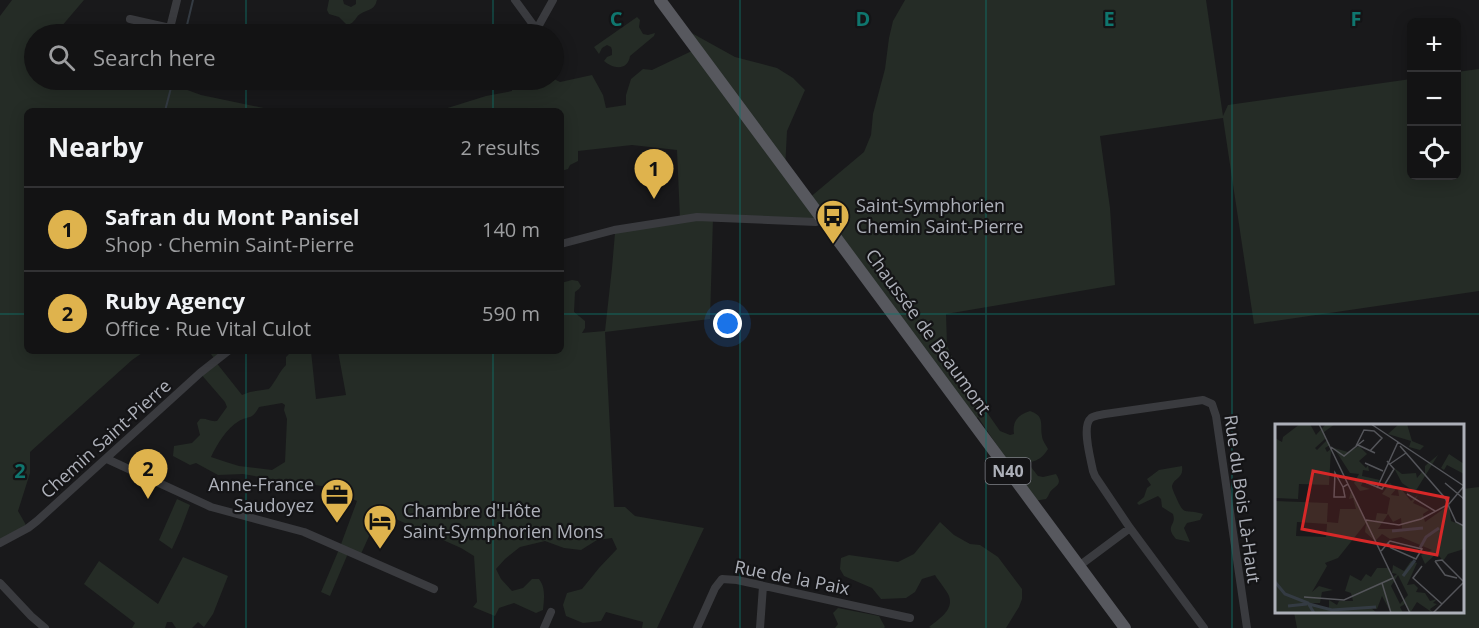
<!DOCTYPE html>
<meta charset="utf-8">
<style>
:root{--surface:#131314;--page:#202022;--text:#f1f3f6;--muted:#9d9ea0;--line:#323234;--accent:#dfb34d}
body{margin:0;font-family:"Open Sans",sans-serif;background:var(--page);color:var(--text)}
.controls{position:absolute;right:18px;top:18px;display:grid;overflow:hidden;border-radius:9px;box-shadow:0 3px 15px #0003}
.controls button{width:54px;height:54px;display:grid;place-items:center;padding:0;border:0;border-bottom:2px solid var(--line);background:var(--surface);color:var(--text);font:30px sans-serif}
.you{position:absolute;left:728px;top:324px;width:21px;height:21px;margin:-15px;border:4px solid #fff;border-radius:50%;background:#1a73e8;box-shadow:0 0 0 9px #1a73e833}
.badge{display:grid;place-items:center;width:39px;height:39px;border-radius:50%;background:var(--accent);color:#111;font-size:20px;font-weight:700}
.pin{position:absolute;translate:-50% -50px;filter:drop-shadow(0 2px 3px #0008)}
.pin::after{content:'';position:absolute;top:32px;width:21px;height:18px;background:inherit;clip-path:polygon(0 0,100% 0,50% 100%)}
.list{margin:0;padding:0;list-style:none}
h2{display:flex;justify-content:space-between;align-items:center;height:78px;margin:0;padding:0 24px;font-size:26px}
h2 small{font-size:20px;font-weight:400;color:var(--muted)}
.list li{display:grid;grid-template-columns:39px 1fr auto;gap:18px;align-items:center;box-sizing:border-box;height:84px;padding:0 24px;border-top:2px solid var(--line)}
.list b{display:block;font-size:22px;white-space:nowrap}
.list p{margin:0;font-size:20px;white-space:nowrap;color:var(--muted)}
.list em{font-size:20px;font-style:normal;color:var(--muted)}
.icon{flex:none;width:33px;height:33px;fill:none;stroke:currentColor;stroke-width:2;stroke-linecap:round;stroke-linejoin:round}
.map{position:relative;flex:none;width:1479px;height:628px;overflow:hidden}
.search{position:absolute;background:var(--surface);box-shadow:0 3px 15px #0003;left:24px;top:24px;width:540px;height:66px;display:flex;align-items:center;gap:15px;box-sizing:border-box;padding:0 21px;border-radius:33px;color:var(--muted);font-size:22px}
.panel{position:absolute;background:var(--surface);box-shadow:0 3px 15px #0003;left:24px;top:108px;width:540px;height:246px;border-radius:9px}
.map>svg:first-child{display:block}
.green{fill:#252c26;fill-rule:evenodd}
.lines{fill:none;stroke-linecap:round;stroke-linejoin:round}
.stream{stroke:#343b43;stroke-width:2}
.street{stroke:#3a3b3f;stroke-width:8}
.primary{stroke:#57585e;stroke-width:12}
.grid{fill:none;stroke:#0f766e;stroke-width:1.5;stroke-opacity:0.55}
.labels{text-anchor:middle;stroke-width:4.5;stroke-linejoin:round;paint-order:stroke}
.shield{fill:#141416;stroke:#7f8188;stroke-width:1.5}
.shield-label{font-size:16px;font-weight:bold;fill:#adb0b9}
.poi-label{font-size:18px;fill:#adb0b9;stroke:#141416;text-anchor:start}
.street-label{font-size:18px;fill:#adb0b9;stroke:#141416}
.inset-river{fill:none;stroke:#343b43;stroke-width:3}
.inset-road{fill:none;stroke:#54555a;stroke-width:1.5}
.view{fill:#d62828;fill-opacity:0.15;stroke:#d62828;stroke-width:3}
.inset-edge{fill:none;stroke:#adb0b9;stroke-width:3}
.grid-label{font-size:20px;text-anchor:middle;font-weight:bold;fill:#0f766e;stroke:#141416;stroke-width:4.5;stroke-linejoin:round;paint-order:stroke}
</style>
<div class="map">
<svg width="1479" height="628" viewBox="0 0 1479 628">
<rect width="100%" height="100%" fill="#19191b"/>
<path class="green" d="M12,0H84L55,34H34V80H160L201,95L278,111H27V351H145L132,360L30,452V473L18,511L26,525L0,543V16Z
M329,0H343L344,4L351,7L356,4V0H377C376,2 376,4 375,5C372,10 367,10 362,13C355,16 356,23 347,25L339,17L329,14L327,10Z
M905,0H1206L1223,116L1228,105L1411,79L1412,176H1456L1457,72L1479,69V291L1254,324L1223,118L1100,136L1110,208L1115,285L946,314L947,345L958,372L977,402L979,401L1000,431L1010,435L1014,434C1012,421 1018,415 1030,411C1045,416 1040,424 1042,436C1042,440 1046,445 1048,449C1040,462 1033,461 1021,465L1031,467L1038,476L1043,477L1056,474C1063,485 1056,485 1050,492C1049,494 1048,497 1046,499L1034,501L978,417L972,422L823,220L713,218L710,319L605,332L614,507H625L635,516L704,528L657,628H642L643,622L606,612L601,621L583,623L566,616L563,605L567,593L582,589L599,568L617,549L612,538L597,540L581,550L564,548L545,541L520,547L505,559L496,569L501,579L512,591L523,588L532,579H539C546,588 544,599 543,610L536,613L514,603L499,608L495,616L473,607L477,602L474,556L461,548L380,512L360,556L349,551L330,596L321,592L340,547L357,501L322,486L309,484L308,488L303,492L295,490L282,481L243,474L218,475L196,463L190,465L173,456L174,446L192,443L200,435L197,423L200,419C207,418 210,422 217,421L227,407L225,402L200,373L215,360L209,351H228L215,361L242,395L250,392L269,389C276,381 279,372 286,365V357L289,354V351H311L316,399L346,395L338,351H561V283L572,280L578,281L581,286L579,289L575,292L574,312L585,321V328L582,333L605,331L612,268L615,233L680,219L677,150L632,145L578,151V161L570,165L568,169L561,171V111H438L486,96L512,91V84L516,80L554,79L560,82L592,75L603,95L606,108L626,105V95L631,79L643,69L652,70L696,49L679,26L735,57L777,68L793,78L805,90L787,131L785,169L808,199L864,152L871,135L873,114L885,69L889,38L893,21ZM282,403L285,405L284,410L287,419L285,462L272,470L239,466L226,462L211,457C217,444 227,428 239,421C250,415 251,421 259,407Z
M637,17L640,20L639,27L643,34L648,35L655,33L654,36L630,56C628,71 613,69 604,61L607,57L612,55V50L611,47L607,45L602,48L599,54L594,47Z
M1182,466C1184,479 1174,477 1172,486C1172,488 1174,493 1175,495C1185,518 1183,508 1203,514L1200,520L1187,523L1184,528L1190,542L1176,539C1164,525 1177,526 1173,514L1162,507L1161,499L1158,496L1139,505L1137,503L1144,497L1147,488L1151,485L1147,479L1159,470Z
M1479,487V628H1297L1294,612H1462L1463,489Z
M177,499L190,505L181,529L172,549L159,540Z
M940,522L954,535L970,544L980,545L998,557L1022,589V599L1019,607L1006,628H931L929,627C939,619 954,610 949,596C947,591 938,580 935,575L922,579L915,592L906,598L881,599L872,588L844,576L840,569L841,558L849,555L898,562L914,554Z
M183,557L228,576L213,614L204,627L198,622L192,628H176L172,622H167L165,628H132L135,623L84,584L99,561L158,604Z
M838,608L879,616L885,627L884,628H835L838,624L833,613Z"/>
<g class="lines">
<path class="stream" d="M187,25L193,0
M165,111L173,80"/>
<path class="street" d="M177,0L170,28L197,34
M515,0L537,30
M130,19L170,28
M534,34L553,0
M561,244L614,230L697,217L816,222L823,220
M107,459L211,507L304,532L434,589
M0,543L28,528L37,521L200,373L228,351
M1079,566L1130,528
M0,583L31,616L45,628
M544,628L551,612
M697,628L715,588L722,579L737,580L910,618
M760,628L763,586
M1204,628L1130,528L1095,476L1093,471C1091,460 1081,426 1091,418C1095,415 1101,415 1105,414L1203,400L1212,404L1216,416L1247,628"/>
<path class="primary" d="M660,0L1125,628"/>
</g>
<path class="grid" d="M246,0V34M493,0V34M740,0V628M986,0V628M1232,0V628M246,80V111M493,80V111M0,314H27M561,314H1479M246,351V628M493,351V628"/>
<defs>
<g id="bus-pin" transform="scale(1.725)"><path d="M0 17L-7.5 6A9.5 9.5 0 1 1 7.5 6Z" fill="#dfb34d" stroke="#141416"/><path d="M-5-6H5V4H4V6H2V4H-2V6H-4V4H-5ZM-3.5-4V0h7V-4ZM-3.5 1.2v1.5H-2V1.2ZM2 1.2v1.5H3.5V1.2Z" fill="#111"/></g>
<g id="office-pin" transform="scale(1.725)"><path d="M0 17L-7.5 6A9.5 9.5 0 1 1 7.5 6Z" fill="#dfb34d" stroke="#141416"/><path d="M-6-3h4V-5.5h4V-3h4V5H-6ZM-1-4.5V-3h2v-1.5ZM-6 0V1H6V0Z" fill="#111"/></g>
<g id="hotel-pin" transform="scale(1.725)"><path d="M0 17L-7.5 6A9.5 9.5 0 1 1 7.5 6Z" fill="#dfb34d" stroke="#141416"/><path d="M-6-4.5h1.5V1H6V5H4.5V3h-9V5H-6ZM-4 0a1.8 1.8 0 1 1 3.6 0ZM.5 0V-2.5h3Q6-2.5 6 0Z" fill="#111"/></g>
</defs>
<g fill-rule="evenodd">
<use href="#bus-pin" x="833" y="216"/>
<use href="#office-pin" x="337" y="495"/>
<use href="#hotel-pin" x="380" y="521"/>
</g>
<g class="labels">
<rect class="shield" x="985.5" y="458" width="45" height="26" rx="4.5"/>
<g class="shield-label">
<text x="1008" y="477">N40</text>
</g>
<g class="poi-label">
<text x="856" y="212">Saint-Symphorien<tspan x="856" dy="21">Chemin Saint-Pierre</tspan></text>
<text x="314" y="491" text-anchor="end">Anne-France<tspan x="314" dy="21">Saudoyez</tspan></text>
<text x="403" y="517">Chambre d'Hôte<tspan x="403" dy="21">Saint-Symphorien Mons</tspan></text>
</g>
<g class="street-label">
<text transform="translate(928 332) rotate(54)" y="6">Chaussée de Beaumont</text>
<text transform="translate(106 439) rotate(-42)" y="6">Chemin Saint-Pierre</text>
<text transform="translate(1242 499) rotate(82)" y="6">Rue du Bois Là-Haut</text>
<text transform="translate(792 578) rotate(11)" y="6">Rue de la Paix</text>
</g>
</g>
<g transform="translate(1275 424)">
<rect width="189" height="189" fill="#19191b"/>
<path d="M25,0H35L41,11L51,0H60L49,8L51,14L40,24L42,26L52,16L55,21L50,24L52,28L56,25L54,61L24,60L23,75L0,74V14L7,18L8,13ZM124,0H132L137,17L149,22L145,26L134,23L136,17L113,10ZM84,22L92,30L84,37L91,44L93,41L94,47L88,46L87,52L105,56L99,62L89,55L86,62L95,65L85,67L79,59L84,50L75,49L59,24L73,28ZM174,30L189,40V50L172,41L169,46L166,44ZM163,31L140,68L127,59L119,44L127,50L141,49L142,54L147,48L150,51V42ZM115,59L121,65L116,71L124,72L123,66H127L136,77L143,71L138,79L154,86L148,90L150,98L174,81L176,97L189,102V125L173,130L168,137L162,129L150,140L146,131L157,126L126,113L115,115L107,110L100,117L90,108L91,99L63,134L50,139L52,142L37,168L44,162L58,166L47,168L45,179H35L54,185V176L62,181L64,177H78L76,169L70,167L75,151L86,157L91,150L96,153L102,144H113L118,153L122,150L117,149L118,141L129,147L136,137L142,139L132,161L139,160L143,164L141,168L150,169L155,177L162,175L158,179L162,180L155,185L158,189L142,178L135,189L130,180L125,183L128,189H116L107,172L102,185L96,184L102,189H0V77L53,79L52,98L63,99L65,85H81L78,74L74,75L76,67L90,96L100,98L102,89L112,90L115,74L107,70ZM113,90L118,98L126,94L127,105H103ZM22,98L52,100L51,113L21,112ZM123,151L133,171L125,180L116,162Z" fill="#252c26" fill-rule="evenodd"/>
<path class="inset-river" d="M117,107L148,104M145,124L151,113L164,104M128,152L140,136M0,158L10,170L33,179L39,189M34,180L57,186L101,183M13,182L32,180"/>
<path class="inset-road" d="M44,0L135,189M96,0L189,62M83,21L100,29M81,22L89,6L99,7L107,14L95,27M125,22L170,74L181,98L189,102M56,23L69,32L89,16M90,39L108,47M115,40L131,29M90,58L107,65L119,45L112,37M170,59L189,75M68,63L60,49L59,73H70L68,63L73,60M102,64L123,18M132,70L160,87M91,96L124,101L146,95L174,80L189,62M106,127L107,126L113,119L115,117L147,125L141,135L116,124L113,119M160,137L167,136L189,158M160,137L170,151L182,154M147,142L138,154L167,180M107,159L116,189M29,173L69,176L118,154M158,189L189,158"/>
<path class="view" d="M38,47L173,74L162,131L27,105Z"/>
<rect width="189" height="189" class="inset-edge"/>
</g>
<g class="grid-label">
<text x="616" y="26">C</text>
<text x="863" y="26">D</text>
<text x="1109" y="26">E</text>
<text x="1356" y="26">F</text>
<text x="20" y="478">2</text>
</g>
</svg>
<div class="controls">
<button>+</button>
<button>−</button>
<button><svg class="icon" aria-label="locate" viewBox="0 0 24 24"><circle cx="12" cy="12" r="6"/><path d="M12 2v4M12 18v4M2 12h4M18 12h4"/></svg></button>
</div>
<div class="you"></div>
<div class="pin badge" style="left:654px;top:199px">1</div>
<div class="pin badge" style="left:148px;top:499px">2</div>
<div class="search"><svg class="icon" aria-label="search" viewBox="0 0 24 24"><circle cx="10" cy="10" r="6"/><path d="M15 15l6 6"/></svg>Search here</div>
<section class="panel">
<h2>Nearby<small>2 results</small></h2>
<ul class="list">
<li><span class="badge">1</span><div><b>Safran du Mont Panisel</b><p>Shop · Chemin Saint-Pierre</p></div><em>140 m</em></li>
<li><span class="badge">2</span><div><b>Ruby Agency</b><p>Office · Rue Vital Culot</p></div><em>590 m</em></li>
</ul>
</section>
</div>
